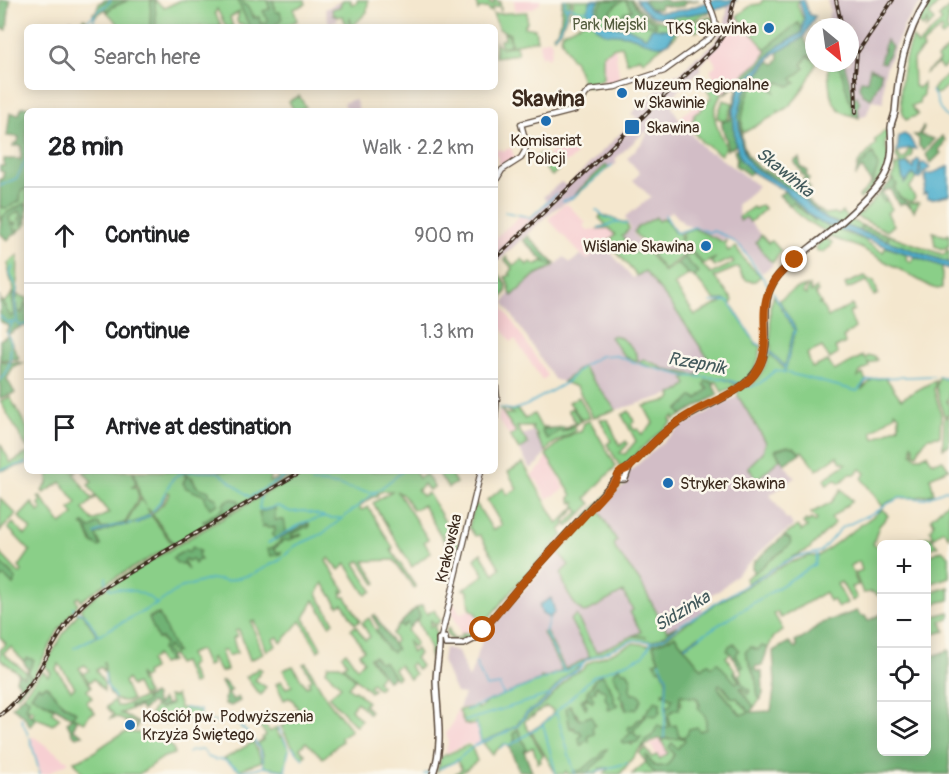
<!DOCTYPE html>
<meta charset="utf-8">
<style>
:root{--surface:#fff;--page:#f6f6f6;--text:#202124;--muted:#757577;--line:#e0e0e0}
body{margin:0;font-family:Pangolin,sans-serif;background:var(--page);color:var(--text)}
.controls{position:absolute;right:18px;bottom:18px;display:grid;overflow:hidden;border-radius:9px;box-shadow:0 3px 15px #0003}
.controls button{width:54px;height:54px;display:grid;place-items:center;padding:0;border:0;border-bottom:2px solid var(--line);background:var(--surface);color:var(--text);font:30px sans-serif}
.compass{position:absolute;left:805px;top:18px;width:54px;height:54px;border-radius:50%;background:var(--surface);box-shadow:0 3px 15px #0003;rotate:151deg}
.stop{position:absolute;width:18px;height:18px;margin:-14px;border:4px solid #b45309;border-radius:50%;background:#fff}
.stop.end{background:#b45309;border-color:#fff;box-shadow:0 2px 6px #0008}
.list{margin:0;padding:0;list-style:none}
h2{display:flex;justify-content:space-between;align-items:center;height:78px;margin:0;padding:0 24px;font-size:26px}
h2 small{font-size:20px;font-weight:400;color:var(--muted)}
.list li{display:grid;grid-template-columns:39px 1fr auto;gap:18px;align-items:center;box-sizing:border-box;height:96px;padding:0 24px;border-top:2px solid var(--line)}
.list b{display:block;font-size:22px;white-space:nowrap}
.list em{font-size:20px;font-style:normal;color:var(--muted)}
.icon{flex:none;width:33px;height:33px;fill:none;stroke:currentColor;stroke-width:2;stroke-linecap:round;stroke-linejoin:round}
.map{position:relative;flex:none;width:949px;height:774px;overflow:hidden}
.search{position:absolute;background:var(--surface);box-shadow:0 3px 15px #0003;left:24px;top:24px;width:474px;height:66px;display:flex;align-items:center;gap:15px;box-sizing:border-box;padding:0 21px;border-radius:9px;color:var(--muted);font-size:22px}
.panel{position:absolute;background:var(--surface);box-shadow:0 3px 15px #0003;left:24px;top:108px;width:474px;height:366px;border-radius:9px}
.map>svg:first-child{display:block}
.built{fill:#f7cfd2}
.industrial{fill:#d2bdc6}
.green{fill:#8acf88;stroke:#627c53;stroke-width:1.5;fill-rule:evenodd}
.forest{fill:#6fb274;stroke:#556e49;stroke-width:1.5;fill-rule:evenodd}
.water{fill:#4eafcd;stroke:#446c76;stroke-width:1.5}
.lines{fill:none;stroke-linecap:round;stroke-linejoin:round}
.stream{stroke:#4eafcd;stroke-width:1.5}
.secondary-casing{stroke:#574638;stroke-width:7}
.primary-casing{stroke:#574638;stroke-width:8}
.secondary{stroke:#fff;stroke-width:4.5}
.primary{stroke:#fff;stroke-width:5}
.rail-casing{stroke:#3b2a1e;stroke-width:4}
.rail{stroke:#fbf7ec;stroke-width:1.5;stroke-dasharray:4.5;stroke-linecap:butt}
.route{stroke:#b45309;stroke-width:8}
.poi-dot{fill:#1f6fb2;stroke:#fbf7ec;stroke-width:2}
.labels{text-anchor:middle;stroke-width:5;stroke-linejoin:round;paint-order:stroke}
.park-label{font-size:16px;fill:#535c3e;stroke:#fbf7ec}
.poi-label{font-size:16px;fill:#3b2a1e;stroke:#fbf7ec;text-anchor:start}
.street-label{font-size:16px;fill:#3b2a1e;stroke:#fbf7ec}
.water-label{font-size:18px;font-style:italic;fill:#42595b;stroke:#fbf7ec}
.district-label{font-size:22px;font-weight:bold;fill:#3b2a1e;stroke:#fbf7ec}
</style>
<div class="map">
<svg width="949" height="774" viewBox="0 0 949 774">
<rect width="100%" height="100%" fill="#fbf7ec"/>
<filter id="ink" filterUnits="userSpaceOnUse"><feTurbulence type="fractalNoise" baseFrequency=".0167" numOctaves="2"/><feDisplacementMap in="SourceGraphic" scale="12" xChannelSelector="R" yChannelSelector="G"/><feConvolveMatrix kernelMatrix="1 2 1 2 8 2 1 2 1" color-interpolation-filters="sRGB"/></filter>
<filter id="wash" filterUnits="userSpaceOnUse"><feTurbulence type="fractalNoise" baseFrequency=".008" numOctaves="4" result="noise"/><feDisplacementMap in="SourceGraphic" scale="24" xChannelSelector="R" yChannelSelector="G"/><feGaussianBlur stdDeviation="1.35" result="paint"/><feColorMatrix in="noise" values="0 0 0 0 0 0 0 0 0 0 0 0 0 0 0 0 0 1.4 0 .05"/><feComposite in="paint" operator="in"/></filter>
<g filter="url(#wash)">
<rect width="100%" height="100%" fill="#f4e7ce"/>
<path class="built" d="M514,0H540V4L531,9L515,10Z
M735,14L767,51L761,60L724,93L710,70L716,65L710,54L723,40Z
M550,39L552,44L551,54L547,59L545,55L541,57L539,42Z
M615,47L620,82H617V85L604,86L603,54Z
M700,102L703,105V109L693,115L695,117L692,120L685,121L681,116Z
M574,140L576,146L573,148L576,155L569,161L555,166L548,156L550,153L562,149L561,145Z
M511,148L515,159L500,166L495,151L500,149L502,151Z
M567,204L586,223L583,225L586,230L609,228L615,235L587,261L548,219L562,206Z
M520,216L530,219L495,255V238Z
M502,306L548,376L542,380L515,339L511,342L495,319V312Z
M500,410L516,432L510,436L498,420Z
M546,456L565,489L547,499L536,479L534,480L532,475L542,466Z
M452,600L460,613L472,609L477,615L482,624L470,633L461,634L450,607Z
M457,709L464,724H473L476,722L481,742L474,745L468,743L446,753L448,741L446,733L453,723Z
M31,737H34L69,762L47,774H41Z
M661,740L668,754L659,759L650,744Z"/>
<path class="industrial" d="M729,0H736L733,11L735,14L728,32L719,46L699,66L701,69L675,94L671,102L673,109L682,123L705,150L710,153L712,152L758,186L737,205L740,221L746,217L761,235L756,242L773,265L762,273L748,255L731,240H722L684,224L672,211L658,221L656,218L638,227L633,233L644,248L637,253L622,236L631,229L625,217L651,197L633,180L640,173L627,158L641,144L647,134L646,131L615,159L617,162L615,165L610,166L575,197L553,210L495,264V253L547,202L543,197L561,182L567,186L637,117L631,114L676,73L679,75L697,56H700L714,43L725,23Z
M827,0H923L906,22L888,63L884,75L883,103L872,100L867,114L859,118L854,116L840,67H828V63H850V27H828L829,12H831Z
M341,1V7L336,15L337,21L331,22L332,25L337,23V27H330L325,9Z
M355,99L359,111H346L343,103Z
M604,245L633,278L645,271L674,308L711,361L697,375L685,374L683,376L687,383L678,392L616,410L582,366L563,382L554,379L504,303L510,292L512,295L535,275L556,265L564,257L570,263L581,255L587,260Z
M738,396L766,442L763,452L748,468L757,479L780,459L795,478L770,495L787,520L789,519L793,525L791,528L773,540L720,590L698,601L703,611L653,639L633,636L607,647L562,671L489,701L459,709L464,694L456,693L442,661L444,649L446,648L458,652L469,679L484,635L582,526L613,494L625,486L629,472L680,427Z
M533,431L546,451L539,463L530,469L520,450L528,444L522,435Z"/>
<path class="green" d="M129,0H151L150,27H121L107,12L112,7Z
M155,0L164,8L181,0H237L251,27H245L243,24L239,25L237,21L239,12L230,17L233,27H226L217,9L215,13L222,27H156Z
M241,0H267L270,10L264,11L268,21L264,24L260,23Z
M273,0H305L306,4L294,9L297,21L281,27H273L276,13Z
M342,0H351V4L357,3V0H368L367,12L352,27L350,17V26H346L343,16L336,17V15H333L332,9L340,7Z
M476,0H490V4H494L493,0H497L498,3H500V0L501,10H499H501L500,6L492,8V11H494H489L488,8L478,9V12Z
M574,0H632C648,21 660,23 685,24L678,28L676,36L643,61L640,57L627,63L622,46L615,47L603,54V79L591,84L592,87L589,88L587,86L585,87L574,60L571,59L561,38L563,32L584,22L578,15H570Z
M763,0H799L797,4L802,17H804L803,30L798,23L765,49L737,16L752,5L760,4Z
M932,0H942L929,14L934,21L926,29L928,19L923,27L918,23Z
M949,7V14L947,17L949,19L947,28L949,32L942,37L940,34L943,30L941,28L922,45L923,49L913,59L914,86L918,88L923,83V96L920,98L919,104L911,106L918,115L906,120C894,100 904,59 912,37L918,45L942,21L939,17Z
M709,10L710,12L693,20L670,21L671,16Z
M527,12V22L524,27L535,29L537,40L511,45L510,34L499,29L493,14Z
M711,17L714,22L713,28L710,20L696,32L690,25L686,24Z
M504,33L509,35L510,45L501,47L516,46L518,54L495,57V40L496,44L501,47L500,40L505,39Z
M949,48V63L942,69L938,64L924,74L939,61L937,58Z
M808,55L816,63C808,82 798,101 781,112L778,111L779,113L743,133C740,113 745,94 757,79L774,88L779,82L789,86L792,79L805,68L802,65Z
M828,67H840L854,116C828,112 829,87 828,67Z
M948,75L949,84L939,93L935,94L932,90C936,83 941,80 948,75Z
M715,78L722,94C708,113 717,128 726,147L721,155L702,142L692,130L696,126L692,120L695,117L693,115L700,111L711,97L704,84Z
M299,96L306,107L294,111L289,101Z
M723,100L733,103L727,121L717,118Z
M884,131L890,134L885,142C885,148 889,152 888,157C887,175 872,189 860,199L859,196C877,179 877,179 872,153L857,169L858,163L876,144L874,141Z
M909,148H912V156L906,162L911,165H900L903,179L907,180L913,174L916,179L909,188L915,197L912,203L919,202L914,211L908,203L910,201L900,198L894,188L897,185L891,178L895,172L894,164L895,168L900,163L896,157L897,152L902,160L907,156Z
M540,154L548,158L558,170L552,176L536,158Z
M606,165L609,167L574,197L580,189Z
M27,188V205C19,204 5,213 0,220V207L7,208L21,191Z
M879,194L883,201L887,200L892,209L887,213L894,225L887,231L855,216L859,212L861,214Z
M793,203C814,222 837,230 865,240L867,243C873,245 877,250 883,252L886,247L907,254L906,259L911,262L914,257L942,266V288L938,289L933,288L861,248L827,236L829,233L806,221L789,205Z
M761,205L765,209L750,222L746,217L740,221L739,217L753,207L755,209Z
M19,210L23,218L27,216V224L19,231L18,229L15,231L13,229L16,223L12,226L8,217Z
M814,210H819L824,214L834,213L838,215L842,212L847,218L861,225L860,231L826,219Z
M601,215L626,223L629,229L622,236L636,253L644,248L664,272L677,263L688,274L674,285L695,315L726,300H715L694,277L698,273L684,257L692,253L711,274L734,263L732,259L715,266L711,262L716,258L703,264L691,250L664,270L634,232L638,227L656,217L658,221L665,218L674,232L679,233L682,238L680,239L681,241L683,237L682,233L693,228L723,242L726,241L725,245L728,251L736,247L745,261L761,276L755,281C745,283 741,275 738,267L714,277L733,300L731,304L756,344L761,346C760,362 753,374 740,384L721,378L738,385L722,392L717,382L706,381L708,389L697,399L693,396L678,410L682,415L674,420V416L670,419L672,422L642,448L624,468H621L607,444L611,441L600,419L608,420L620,446L626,441L628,444L620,453L625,454L636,441L622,415L629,411L634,421L631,424L634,430L638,429L642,435L653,423L644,406L670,400L672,397L671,394L678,392L687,384L683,378L690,376L641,364L640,361L643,359L661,366V368L697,375L710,361L674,308L645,271L637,276L608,242L615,235L609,228L597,229L606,225L599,218Z
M933,232L945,236L949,234V246L942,249L935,246Z
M761,235L768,243L772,241L781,251L773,262L768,259L756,242Z
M889,235L944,255L947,250L949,251V263L887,241Z
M824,238L832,242L831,246L823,252H819L815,248Z
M18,255L17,295L27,298L22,313L18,312L16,302L17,296L15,294V315L10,316L3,303L9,298L14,290L9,274L8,263Z
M506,257L514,266L522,259L527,265L531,262L535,265L543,261L547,264L554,265L553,267L535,275L512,296C508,290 510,283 505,277L511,275L509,273L513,269L505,260Z
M495,270C509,285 512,290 495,305Z
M865,276L869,280L874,281L878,294L874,296L867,281L847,289L845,284Z
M807,286L803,290V293L806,295L807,289L810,286L811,293L816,288L818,292L815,293L821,303L818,304H821L828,317L852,305L854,310L849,312L855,328L843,337L845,343L835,348L838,354L830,359L822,347L807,354L812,368L828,361L834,371L863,356L865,359L868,356H874L877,360L869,364L867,361L869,367L860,372L858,377L863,374L866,381L861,390L873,379L886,378L901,399L936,380L934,390L941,414L940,436L929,437L920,447L917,454L914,453V447L912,444V453L916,457H921L927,454L932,462L943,460L949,469L930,477L934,493C914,502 902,492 882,506L862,479L865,473L860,469L855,474H849L840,483L835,479L827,485L824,479L846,464L845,463L841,462L837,456L817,470L802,451L800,453C790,444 787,447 775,450L780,459L757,479L748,467L763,452L766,442L738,396V391L746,386L750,387C760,377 766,367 770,354L784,368L785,371L796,329L779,300L795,289ZM894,410L899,415V426L874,439L872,432L896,413Z
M774,295L794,329L785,366L771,352L770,307Z
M614,335C623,338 638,350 638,361L625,357L610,337Z
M582,366L616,410L593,417L577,387L563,382Z
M939,377L949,380V399L947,400V402H949V414L944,416L936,387Z
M10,397L27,428V448L0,401Z
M579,397L590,418L582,420L569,402Z
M572,408L581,421L573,426L576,430L551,445L546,452L536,436H538L532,429L533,427H517L528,444L519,450L510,436L516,432L500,409H504V414H513L507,410H518L525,419L534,414L541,427H548L543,429L566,430L571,428L570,425L576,423L568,410Z
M949,416V445L943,448L944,418Z
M590,421L616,466L586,498L591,504L568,527L566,524L579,511L576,508L565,520L564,527L560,529L563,535L520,581L481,627L477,615L470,608L468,591L463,589L484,575L475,559L481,553L494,574L500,568L480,535L475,536L469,527L475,502L493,530L502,525L487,500L503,488L507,495L517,489L508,472L523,463L558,524L575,507V501L572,503L570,498L572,495L546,455C555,445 572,431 581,432L584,423Z
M1,445L11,463L27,453V464L0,471Z
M49,471H78L74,474L92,499L96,496L88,485L92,482L83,471H133L136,485L131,487H136L139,497L125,523L102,530L98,523L90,529L84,523L82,525L86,528L92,543L99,546L101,545L96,535L114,527L138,523L151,515L173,545L106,583L81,601L79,597L76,599L78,604L58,631L32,679L28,673L33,660L28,658L23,661L11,647L3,653L26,672L24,677L0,659V650L6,644L0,637V576L2,578L5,576L13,585L16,579L0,562V553L20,574L22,571L19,567L30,551L8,528L13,523L25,535L31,530L19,517L32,503L39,512L42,510L39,504L41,501L38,497L40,496L61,524L74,515L70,509L77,503L61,482L44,493L42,491L48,483ZM96,497L109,513L93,521L83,509Z
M134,471H234L247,473L249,471H271L269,482L278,479L274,471H299L241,505L238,500L224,508L204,523L222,513L224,515L174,544L152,514L165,502L170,493L168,492L163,501L153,511L151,512L147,508L150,513C142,520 136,522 126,524L140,499L146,506L140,496ZM186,477H192L197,487L209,495L206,498L205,496L183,483Z
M304,471H415L419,478L426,474L434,487L429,490L423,484L419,490L417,489L422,496L428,493L450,530L443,534L447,540L444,541L423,505L413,510L404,496L397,491L428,539L424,542L431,552L412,567L373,503L392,491H384L378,493L377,497H373L361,505L360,509L362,510L368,507L393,548L391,550L416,587L414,588L394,560L364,561L377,583L375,584L360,561L355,563L372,591L366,595L346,564L339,570L329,558L326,561L345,591L343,593L341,590L342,597H346L360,621L355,624L343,604L338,606L323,583L317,594L334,622L330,625L314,600L304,618L321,648L318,651L301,621L281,643L278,637L273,639L276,646L267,651L254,621L251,622L263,654L250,660L239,630L235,631L237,636L233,638L237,653L228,656L226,650L221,651L227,670L220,672L212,657L210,659L212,664L207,666L200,650L189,654L193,664L189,666L196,683L192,684L183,662L177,664L173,655L169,656L165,649L168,646L176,652L159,614L149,617L158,639L161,638L165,644L162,650L167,660L170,658L171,661L161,664L156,655L150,661L153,669L145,673L146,676L141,679L139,673L140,682L142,681L147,694L142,696L136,684L131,686L127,679L124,682L132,700C104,707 107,680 104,661V672L101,667L96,670L104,683V691L94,679L89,682L83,674L89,670L85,665L79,668L91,687L87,690L92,698L86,702L95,713L89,715L85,722L72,717L75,712L41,688L31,695L54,708L52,712L60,718L52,725C46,720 39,721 32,715L34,710L26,708L29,699L23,695L42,671L48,676L51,673L45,666L63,634L78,613H82L97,635L90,640L99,635L80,609L98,593L116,581ZM59,664L75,687L71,690L56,669Z
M437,471H449L456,483L448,488Z
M621,481L625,485H621L598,509L617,541L614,543L616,550L639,580L667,631L677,626L667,634L653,641L632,640L586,660L578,668L567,675L541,703L526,713L516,726L503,733L481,742L476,722L474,725L464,724L459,710L476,706L478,709L489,701L540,680L541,677L544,678L562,671L543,633L546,631L565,669L590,657L570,620L576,615L596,652L633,636L647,637L634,635L641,632L630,612L633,610L623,592L585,613C571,605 565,588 561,573L569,565L559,553L584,527L582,525L586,516Z
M841,489L852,501L831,518L835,523L808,550L795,556L747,583L745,579L784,550L786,539L784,536L798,526L802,531L807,527L803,523L806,520L808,522L811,519L815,522L817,520L811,513L832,502Z
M0,498L16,514L0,531Z
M949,501V537L943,530L933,538L930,530L934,523L931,518Z
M883,509L888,516L879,526L873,544L881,549V597L872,592L863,593L855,573L862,570L859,561L850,566L858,585L851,587L857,598L852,601L841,582L837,584L847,603L838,608L833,599L829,601L825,592L781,618L777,612L774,614L783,630L773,638L768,648L762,647L752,669L756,680L758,697L761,699L754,707L740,688L741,679L739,675L742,672L740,668L743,666L731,653L726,657L735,670L734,673L739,681L736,683L714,666L703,670L684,647L699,638L683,646L675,636L653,646L659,661L654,662C665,670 667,679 666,692L672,698L671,706L674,710L681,705L680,695L697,698L700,710C709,715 706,720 706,729L682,737L670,726C646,733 635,757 620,774H604L609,768H600L597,774H584L603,758L600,757L585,770L574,772V774H568L566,771L564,774H556L531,731L542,724L552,715L553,710L546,707L536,713L533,717L532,715L525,721V724L543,755L540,759L541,762L538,763L533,747L527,750L518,729L513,744L508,746L504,744L492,754L483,743L517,727L528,714L544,704L571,675L582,670L588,663L634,643L648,645L668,636L712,606L786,564L809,556H818ZM616,671L629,683L630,690L632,694L629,709L626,710L623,704L620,686L613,674ZM594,680L609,685L614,696V703L609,704L606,692L597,686L590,692L592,702L588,698L584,700L585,708L582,700L587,696ZM572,711L577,714L579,720H581L584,741L579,730L570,728L568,719ZM660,711L654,714L647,715L633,731L637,737L632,745L627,742L632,727L638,720L641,719L647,712Z
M929,536L938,546L927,550L926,544H914V541Z
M452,540L460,543L456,559L445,543Z
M942,550L949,556V577L927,585V557Z
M949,587V600L929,605V603H927L926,594Z
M422,605L427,614L434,610L440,621L435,625L431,620L430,627L434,625C438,634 436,650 430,659V649L417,620L420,616L418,611L415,609Z
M949,612V619L941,621L945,631L927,636V618Z
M369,618L382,642L396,649L393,644L396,641L392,634L399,625L402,627L407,623L410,627L407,630L416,643L413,648L407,640L412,653L416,649L419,654L415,658L421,666L418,670L412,663L409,666L415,674L410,679L399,665L394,669L399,677L396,679L384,663L379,662L374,656L370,659L382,674L377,681L381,686L378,689L372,683L369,686L373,690L370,692L343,666L347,663L342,655L346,652L357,668L364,661L359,653L364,650L351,629L356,626L365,640L370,637L362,623Z
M448,627L453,639L462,637L461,634L470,633L477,627L480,629C473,639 462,641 452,640L446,634Z
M306,663L327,699L351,730L341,737L342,741L323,758L306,742L300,748L306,755L302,758L289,742L281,726L295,718L292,712L298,709L292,699L288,698L284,700L276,684L281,681L286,688L292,686L283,670L293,666L306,687L310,685L308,682L312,679L303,664Z
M328,665H340L355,679L348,687L353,691L355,690L367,702L364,705L370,711L369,714L357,702L351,709L361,720L356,726L329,697L341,686L326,671Z
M259,668L262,670L255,680L266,687L261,695L257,692L246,677Z
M719,683L731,697L737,698L749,712L741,715L718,687Z
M176,695L180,708L199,710L200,714L196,715L194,719H180L181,721L172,720L167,724L154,721L150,715L155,706C162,709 165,707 171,704L168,696L173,697Z
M148,696L145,699L148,701L140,705L131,706V709L119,714H123L138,723L136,729H134L136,723L127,721L126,729V722L118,717L109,719L114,715L107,707L114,700L117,706H122Z
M263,722L270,732L277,727L279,730L276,731L280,737L282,736L289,749L285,770L264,767L263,754L257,744L263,740L262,738L266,735L259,725Z
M127,732L162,735L174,750V754L164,757L139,774H83L74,761C95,756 107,739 127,732Z
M676,738H684L685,740C682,744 678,747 675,751C668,765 671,767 654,766L647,756L655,774H632L646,762L639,753L646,749L652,757L657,755L660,759L668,753L661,740Z
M253,742L262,761L239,770L224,759Z
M468,745L472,748L477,761L460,774H455L462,769L457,761L443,766L437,771L441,757Z"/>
<path class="forest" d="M0,0H10L7,30L0,27Z
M105,0H129L112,7L107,12L106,9L94,17L93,13L96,11L99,3Z
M151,0H155L156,27H150Z
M237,0H241L244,5L247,6L254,18L259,17L260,23L265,24L268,21L263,11L270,9L267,0H273L276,12H280L282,19L273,27H250Z
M563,0H572L561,30L554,37L553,35C565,25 559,13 563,0Z
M604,0H631L641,14L656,23V26L626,22L622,18C622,11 627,12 632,10L625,0L617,4L607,16L598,14L599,7Z
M642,0H665L668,2L699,0L685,2L684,6L673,7L661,5L660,9L650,8Z
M84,18L93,27H61L71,20L77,24Z
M798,23L803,30L802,33L777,47L739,89L733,112L736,145L727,150C729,138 720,131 722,121L730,120L738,87L736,85L725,94L724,93L761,60L767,51L765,49Z
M804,37L814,59L808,55L802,65L805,68L792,79L796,83L789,86L779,82L774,88L775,92L757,79C740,101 733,147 757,166C768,174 784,177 795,185L805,178L794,161L799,158L801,167L808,171L806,174L809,179L806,182L810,188L801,195L819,210H814L785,185L754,168L746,158L741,142L738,117L741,99L744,92L769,61L775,64L779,58L778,51Z
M886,40L892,47L884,63L880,62Z
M833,63H844L854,98L857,96L860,103L858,107L859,118L854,116L840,67H833Z
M870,68L881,72L880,80L871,99L863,95L859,87L861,80L867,81Z
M40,106L44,111H27V188L21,191L20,201L7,208L0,207V179H2L4,172L0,171V166H4V159H21V146H13L15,143H18L19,137L7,136L10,113L19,114L22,107Z
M923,127L924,128L920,135L934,139L924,151L919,146V139L914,135H918Z
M942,136L945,140L942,146L938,150L941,153L931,163L927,157L926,154Z
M737,149L742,160L752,172L749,175L735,165L737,159L734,150Z
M873,153L878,167L872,184L862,168L856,175L857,169Z
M893,179L897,185L894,188L900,198L906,201L911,207L904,203L899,205L890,189L882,192L887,200L883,202L879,194Z
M785,191L815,219V221L793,203L789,205L779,195Z
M23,204L27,205V216L24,218L25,221L22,225L19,218L22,216L19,211L9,217L11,225L16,222L17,224L13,229L15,231L18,229L19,231L7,240L0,233C0,211 7,214 23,204Z
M861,225L889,235L887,241L860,231Z
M528,236L555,264H547L523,240Z
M684,257L699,273L694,277L688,274L677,263Z
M14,293L17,296L16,302L19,312L22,313L27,298V326L20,327L9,334L6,331L9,327L0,321V298L10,316L15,315L12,298Z
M8,335L19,358L18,359L0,360V340Z
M0,361L25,363L14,366L7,379L15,393L0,398Z
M706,381L715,383L713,385L718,395L682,415L678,410L693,396L697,399L708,389L704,385Z
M570,425L571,428L562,432L560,430L548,440L542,432L543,429L564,427L565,429Z
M787,446L794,447L800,453L784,464L775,450Z
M184,474L191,477L197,487L209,491V495L217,499L218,504L210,508L205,501V496L186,488L183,483L186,477Z
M233,499L238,500L241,505L224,515L222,513L204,523L203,521L224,508L223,505L226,501Z
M275,508V520H284L286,531L276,540L272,535L275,531V527L267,528L265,525L262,527L259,512Z
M84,523L90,529L98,523L102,529L125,523L126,525L114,527L96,535L101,546L99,547L93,543L86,528L82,525Z
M308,523L310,526L308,528L306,527L291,535L292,537L302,534L288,541L285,540L274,549L276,552H281L280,554L271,556L267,549L272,548L281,541L280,538Z
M784,536L790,539L791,544L754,573L752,567L754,562Z
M193,546L195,549L200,551L198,554L201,560H198L195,564L192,559L188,561L186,559L184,561L188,570L184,564L177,563L172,558L186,550L189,552Z
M0,562L16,579L13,585L5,577L2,578L0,576Z
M415,609L418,611L420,616L410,627L407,623L402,627L399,625Z
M857,611L861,616H865L868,621L881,614L882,752H926L927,658L949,650V774H655L646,762V755L654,766C669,768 667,765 674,755L669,747L672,743L677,749L685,740L684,738C663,741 660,733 642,749L645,740L652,736L658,725L663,729L668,727L667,716H669L670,726L676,725L679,736L682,737L687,735L689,729L697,727L700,731L706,729C706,714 707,719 698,707L700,705L697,698L680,695L679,709L674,710L669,714L666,711V706H670L672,699L663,694V692H666L667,679L662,668L658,670L654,662L659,660L653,645L675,636L683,646L699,636L700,637L684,647L702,669L708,663L712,667L717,662L736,683L739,681L733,672L735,670L741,682L750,691L748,694L742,687L740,688L754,707L751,712L771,711L775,683L773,651L789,642L795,648L797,646L795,641L802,639L822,623ZM719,684L725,688L731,697L737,698L749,712L741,715L718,688Z
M159,614L176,652L173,653L168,646L166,649L170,658L167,660L162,649L165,644L161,638L158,639L149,618Z
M375,615L396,649L393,652L387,649L376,630L379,628L372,616Z
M734,643L739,650L736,655L743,666L740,668L731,654L727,651L729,646Z
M762,646L768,648L762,666H756L755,668L756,671L762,672L763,693L761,699L758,697L756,680L745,652L751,647L757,650Z
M374,656L379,662H384L394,676L388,681L370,658Z
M28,658L34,660L28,673L32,679L17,696L14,695L20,684L16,680L18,673L24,677L28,669L23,661Z
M619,667L622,671H627L631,679L630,690L632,694H639L642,700L636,710L634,709L626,710L624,701L619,696L622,692L613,674Z
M602,674L614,696V702L618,705L609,710L607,707L609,704L605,698L606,692L597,686L595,688L596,691L590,692L594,700L592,702L588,698L584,700L587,706L586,709L581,700L587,696V691L593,685L594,680Z
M223,681L232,690L228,693L233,700L238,697L240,701L231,706L225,704L224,699L227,694L221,682Z
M46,685L63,704L76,712L72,717L77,720L73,729L83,735L76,737L72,733L67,723L71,718C62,708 43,703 31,695L38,686L41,688Z
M153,694L155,696L156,703L158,705L162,699L166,704H169L160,709L151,703L142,711L140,707L131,709L130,706L140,705L147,701L145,699Z
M23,695L29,699L26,708L30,710L28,713L36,719L30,726L23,715L12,707Z
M655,701L660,703V711L657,716L647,715L633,731L637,737H641L637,742L624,744L622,742L631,732L628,729L629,726L632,727L638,720L641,719Z
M570,705L579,720L591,716L595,725L592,728L594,734L588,736L589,742L585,741L582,745H580L579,738L582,735L580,731H576L574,727L570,728L566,708Z
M518,729L527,750L524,751L532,772L519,771L509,746L513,744L515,738L513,734Z
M607,749L603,758L590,769V772L574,774V771C587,772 589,760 600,757L602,751Z"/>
<path class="water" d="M591,0H600L596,7V17L593,19L590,18L587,10Z
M636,0H642L650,9L660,12L684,10L713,0H738C731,1 728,6 722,8C708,11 665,21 653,16C645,13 640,6 636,0Z
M799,0H804L809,15L815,16L804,37L774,54L744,92L738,117L741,142L746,158L754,168L792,190L826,219L949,263V269L821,223L811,216L785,191L752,172L741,160L735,142L733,112L739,89L777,47L802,33L804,17Z
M595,20L616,27L629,28L646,37L652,28L674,30C668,60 641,37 626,35C612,32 600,38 593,22Z
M904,134L909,137L916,149L909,148L897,152L899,136Z
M918,159L920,160L918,177L921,170L920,164L924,163L930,168L923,173L921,178L916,179L913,174L904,184L905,180L903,179L900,165L907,164L914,169V163Z
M949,166V195C942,195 936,200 928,198L926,193L923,194L926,184L925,174H931Z
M551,598L555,612L549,618L542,614L539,605Z"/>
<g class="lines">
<path class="stream" d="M565,0V8L570,6
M572,7L578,10H588
M103,8L111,0
M87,21L103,7
M92,27L95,16
M554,36L561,28L568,7
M931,91C940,99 935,108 949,119
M0,186L17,178L27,158
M563,201L574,197L612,165
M596,210L605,217L627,224
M505,212L529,217
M665,215L676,233L695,227L708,232L713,231L726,236L740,246L768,285
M530,218L556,194
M599,228L618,222
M13,265L10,274L17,288L15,302L17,322
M773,292L795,329L784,373
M711,302L726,301L730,303
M731,305L756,343L762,346
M0,316L7,323L17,322L21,326L27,324
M8,332L12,324
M7,333L11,342L10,360
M768,350L785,367
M938,376L949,380
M0,381L8,368L10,361
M744,386C758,390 765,377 776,370L857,391L866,381L877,378L934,376
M499,408L513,410L527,405L567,382L584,365L600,356L614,355L645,366L685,376L720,378L740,384
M0,470L27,463
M217,471L250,497L295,471
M312,483C336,481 353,493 377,492
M261,496L259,509L264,510L278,506L291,512L304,511L330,518H340
M152,512C165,499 163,493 172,480C179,468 204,472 217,472
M127,524L136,523L150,515
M95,534L113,526L125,525
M268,543L305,522L323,517
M255,573L280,560L295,546L322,534L403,471
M106,577V583
M108,586L110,589C129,589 142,590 156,603
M73,607L75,610
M77,612L82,613
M84,613L98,634
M549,618L545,633L564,671
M685,646L814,565L818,552
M74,648L157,604L180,588L211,579L227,581L253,574
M660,662L667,679L664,738
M476,663L486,687L500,685
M105,673L106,684
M106,684L115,698
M500,687L503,694
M184,708L200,710V719
M466,710L582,664
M556,712L575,774
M231,714L234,721
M21,718L23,724
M180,719L220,722L229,720L234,722
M465,721L548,695
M476,722L481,742
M237,723C252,737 261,745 264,766
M24,725L28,735
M278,727L289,749L285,771
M30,738L40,774
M292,747L303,759
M500,748L505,744L509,746L542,725
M188,753L191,751L203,750L208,757L216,760
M218,759L224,760L242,771L264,767L285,771L287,774
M439,769L456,761L475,745L503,734L518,725L527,713L542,704L568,675L579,669L586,660L634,640L653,642L665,637L680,625L697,616L712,605L785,562L796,557L820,552L841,528L879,510L887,504L902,497L923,499L946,490L949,491
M424,774L432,772
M556,774L543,724L594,676L643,656L652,642
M587,774L627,763"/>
</g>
</g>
<g filter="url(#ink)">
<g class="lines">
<g class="secondary-casing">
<path id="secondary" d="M495,182L502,170L521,158L525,151L526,143L521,124L575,110L580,106L585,95L590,90L615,87L664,71L710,38C721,25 712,13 707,0
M495,379L497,398L495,418
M441,638L481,471"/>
</g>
<g class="primary-casing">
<path id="primary" d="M624,471C641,457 655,439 674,425C699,406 744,395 759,367C776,337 754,305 778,276C787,264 801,255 812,246C831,232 877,193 886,173C893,158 892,144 891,129C890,124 894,118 895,112C898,71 905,35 927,0
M619,475L620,479H625L629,468
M446,644H464L476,638L519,587L619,476
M433,774C444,743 437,713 436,681C436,667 440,653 439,639L445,638L446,644"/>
</g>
<use href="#secondary" class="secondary"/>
<use href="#primary" class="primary"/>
<g class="rail-casing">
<path id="rail" d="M836,0L842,27
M856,112L855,73L857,53L893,0
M495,259L715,47L728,28L734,0
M0,715C37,687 43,657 68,622C81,604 97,591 116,580L302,471"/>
</g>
<use href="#rail" class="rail"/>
</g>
</g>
<g class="lines" filter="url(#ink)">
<path class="route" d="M483,630L519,587L615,482C617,480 617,477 619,474C621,470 626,470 630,467C649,447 667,427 692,413C712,401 738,394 754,375C775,349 757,319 769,291C774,277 784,270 795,260"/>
</g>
<g class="poi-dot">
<circle cx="769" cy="28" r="6"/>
<circle cx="622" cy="93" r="6"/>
<circle cx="546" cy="121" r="6"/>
<rect x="624" y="119" width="16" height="16" rx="3"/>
<circle cx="706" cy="246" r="6"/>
<circle cx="668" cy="483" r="6"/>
<circle cx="130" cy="725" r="6"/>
</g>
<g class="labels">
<g class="park-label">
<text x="609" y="30">Park Miejski</text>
</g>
<g class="poi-label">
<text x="757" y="34" text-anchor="end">TKS Skawinka</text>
<text x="634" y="90">Muzeum Regionalne<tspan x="634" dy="18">w Skawinie</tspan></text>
<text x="646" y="133">Skawina</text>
<text x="546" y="146" text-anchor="middle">Komisariat<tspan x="546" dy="18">Policji</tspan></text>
<text x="694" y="252" text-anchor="end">Wiślanie Skawina</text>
<text x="680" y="489">Stryker Skawina</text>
<text x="142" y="722">Kościół pw. Podwyższenia<tspan x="142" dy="18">Krzyża Świętego</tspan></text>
</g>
<g class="street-label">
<text transform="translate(448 548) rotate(-77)" y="6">Krakowska</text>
</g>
<g class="water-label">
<text transform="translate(785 172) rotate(39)" y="6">Skawinka</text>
<text transform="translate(697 363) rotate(10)" y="6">Rzepnik</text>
<text transform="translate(682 611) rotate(-31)" y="6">Sidzinka</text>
</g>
<g class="district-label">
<text x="548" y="106">Skawina</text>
</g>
</g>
</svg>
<div class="controls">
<button>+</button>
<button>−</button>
<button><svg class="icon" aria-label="locate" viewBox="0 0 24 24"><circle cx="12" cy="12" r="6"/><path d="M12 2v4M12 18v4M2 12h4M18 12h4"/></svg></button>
<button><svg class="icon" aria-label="layers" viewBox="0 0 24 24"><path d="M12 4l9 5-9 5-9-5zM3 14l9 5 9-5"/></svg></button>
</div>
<svg class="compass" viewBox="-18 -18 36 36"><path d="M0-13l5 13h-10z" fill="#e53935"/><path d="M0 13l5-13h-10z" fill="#757577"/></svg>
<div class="stop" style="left:483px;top:630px"></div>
<div class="stop end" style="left:795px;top:260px"></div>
<div class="search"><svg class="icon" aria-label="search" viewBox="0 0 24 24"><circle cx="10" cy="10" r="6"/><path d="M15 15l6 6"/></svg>Search here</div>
<section class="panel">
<h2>28 min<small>Walk · 2.2 km</small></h2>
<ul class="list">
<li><svg class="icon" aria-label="ahead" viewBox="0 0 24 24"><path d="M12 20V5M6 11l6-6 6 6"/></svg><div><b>Continue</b></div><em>900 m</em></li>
<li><svg class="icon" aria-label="ahead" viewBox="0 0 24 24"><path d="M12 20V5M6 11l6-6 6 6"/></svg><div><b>Continue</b></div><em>1.3 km</em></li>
<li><svg class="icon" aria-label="arrive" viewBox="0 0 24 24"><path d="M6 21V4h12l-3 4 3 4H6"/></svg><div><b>Arrive at destination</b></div></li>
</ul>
</section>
</div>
